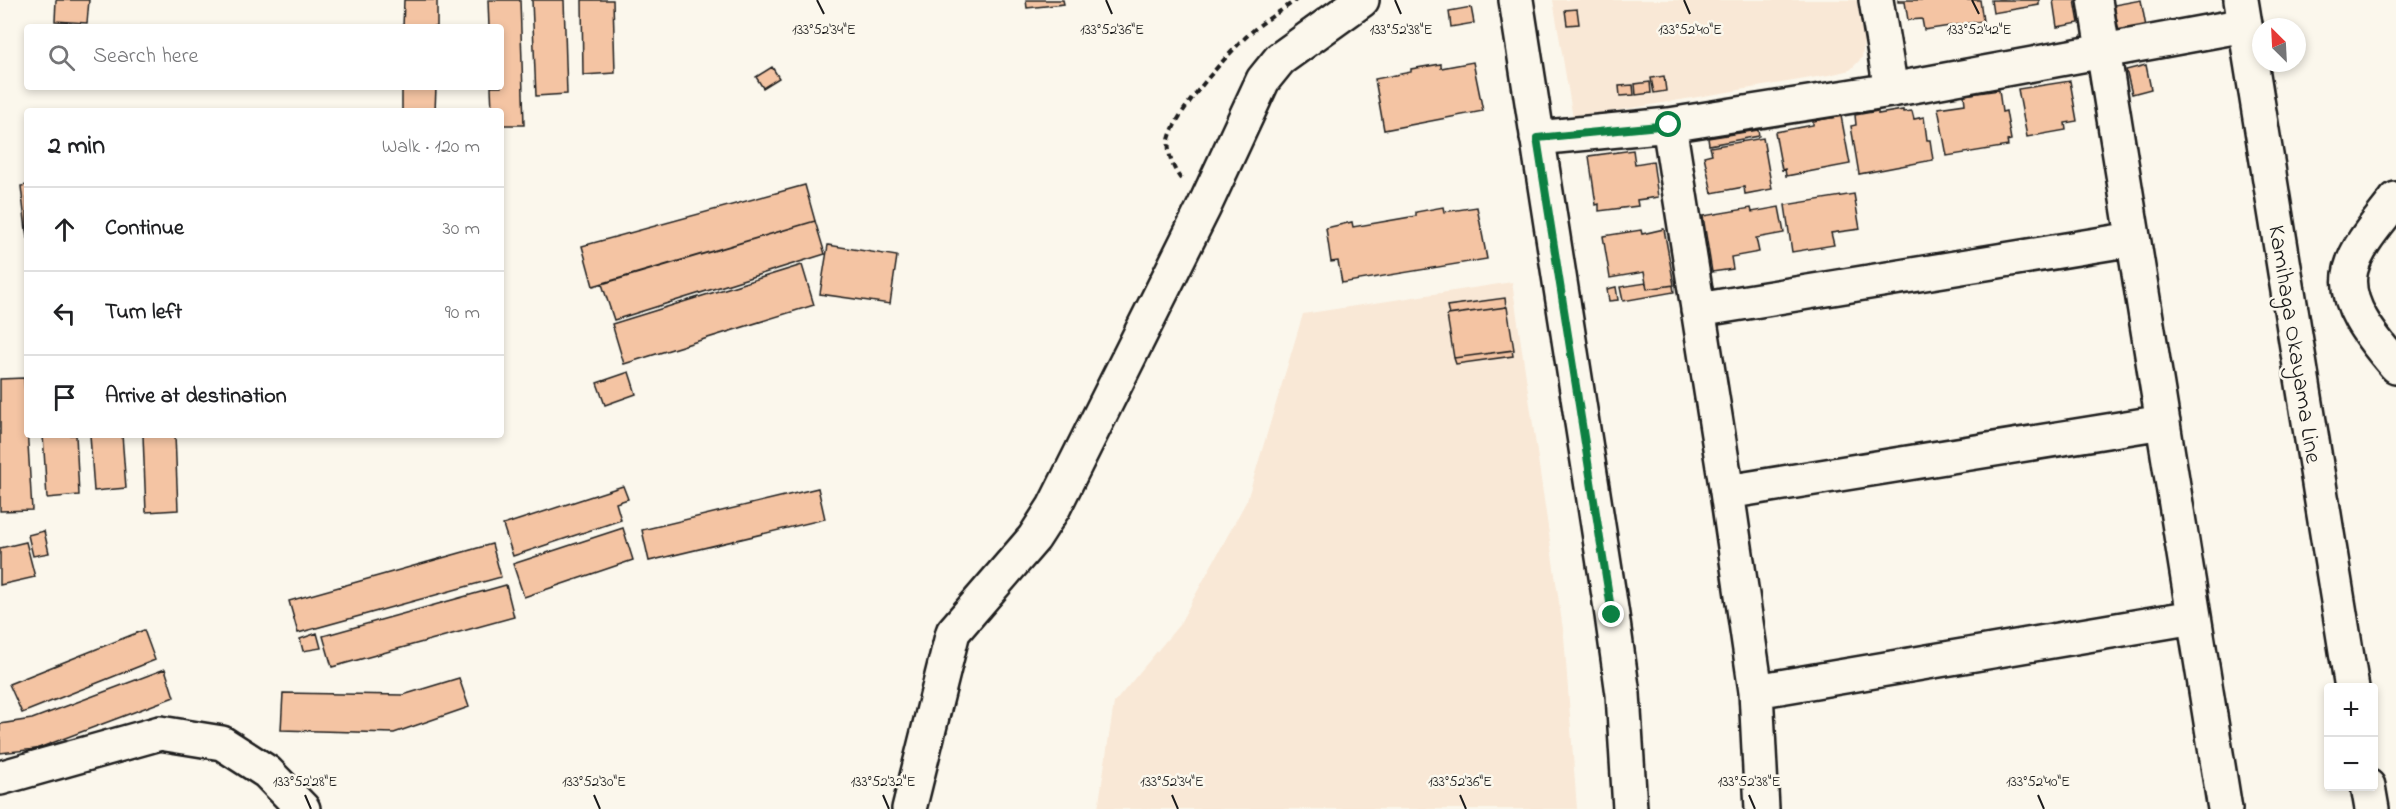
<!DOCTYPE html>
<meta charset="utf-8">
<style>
:root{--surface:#fff;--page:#f2f2f2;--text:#202124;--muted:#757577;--line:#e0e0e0}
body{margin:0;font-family:"Indie Flower",sans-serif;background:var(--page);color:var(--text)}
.controls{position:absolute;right:18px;bottom:18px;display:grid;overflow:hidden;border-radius:6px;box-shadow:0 3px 9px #0003}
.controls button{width:54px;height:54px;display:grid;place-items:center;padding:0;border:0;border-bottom:2px solid var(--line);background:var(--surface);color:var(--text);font:30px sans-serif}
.compass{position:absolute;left:2252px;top:18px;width:54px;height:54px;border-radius:50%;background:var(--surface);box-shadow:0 3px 9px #0003;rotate:336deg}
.stop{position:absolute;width:18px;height:18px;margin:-14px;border:4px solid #0b8043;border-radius:50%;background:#fff}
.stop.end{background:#0b8043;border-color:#fff;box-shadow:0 2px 6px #0008}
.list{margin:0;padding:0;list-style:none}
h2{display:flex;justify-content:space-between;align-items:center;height:78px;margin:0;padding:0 24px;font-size:26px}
h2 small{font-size:20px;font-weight:400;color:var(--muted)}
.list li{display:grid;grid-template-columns:39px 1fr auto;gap:18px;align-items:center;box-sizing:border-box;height:84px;padding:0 24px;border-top:2px solid var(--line)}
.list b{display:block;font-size:22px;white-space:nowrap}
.list em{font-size:20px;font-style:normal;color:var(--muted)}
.icon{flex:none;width:33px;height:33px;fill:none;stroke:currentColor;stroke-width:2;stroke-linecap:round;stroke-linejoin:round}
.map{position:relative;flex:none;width:2396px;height:809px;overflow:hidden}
.search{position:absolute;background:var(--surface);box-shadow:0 3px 9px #0003;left:24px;top:24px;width:480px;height:66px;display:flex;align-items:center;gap:15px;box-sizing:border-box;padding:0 21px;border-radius:6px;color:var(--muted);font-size:22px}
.panel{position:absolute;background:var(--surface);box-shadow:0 3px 9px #0003;left:24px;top:108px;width:480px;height:330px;border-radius:6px}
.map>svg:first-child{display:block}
.built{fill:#f9e8d6}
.building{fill:#f4c4a3;stroke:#1c1c1c;stroke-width:1.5}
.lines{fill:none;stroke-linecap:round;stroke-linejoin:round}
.street-casing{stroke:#1c1c1c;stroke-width:38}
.secondary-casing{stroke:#1c1c1c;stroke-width:38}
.path{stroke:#1c1c1c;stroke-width:4;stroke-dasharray:6 4.5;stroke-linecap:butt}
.street{stroke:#fbf7ec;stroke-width:33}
.secondary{stroke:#fbf7ec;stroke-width:33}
.route{stroke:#0b8043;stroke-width:8}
.ticks{fill:none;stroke:#1c1c1c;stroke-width:2}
.labels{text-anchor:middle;stroke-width:5;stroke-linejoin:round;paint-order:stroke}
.street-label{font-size:24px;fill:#1c1c1c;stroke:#fbf7ec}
.ticks-label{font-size:15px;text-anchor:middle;fill:#1c1c1c;stroke:#fbf7ec;stroke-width:5;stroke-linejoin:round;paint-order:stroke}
</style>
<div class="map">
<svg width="2396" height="809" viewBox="0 0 2396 809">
<rect width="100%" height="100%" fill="#fbf7ec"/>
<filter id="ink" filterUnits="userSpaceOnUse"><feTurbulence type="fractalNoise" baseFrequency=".0167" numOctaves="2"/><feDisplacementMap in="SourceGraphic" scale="12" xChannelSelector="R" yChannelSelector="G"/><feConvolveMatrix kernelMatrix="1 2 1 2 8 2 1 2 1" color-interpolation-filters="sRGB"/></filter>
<g filter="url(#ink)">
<path class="built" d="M1553,0H1857L1864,41L1862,58L1850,70L1829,75L1573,118Z
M1512,282L1564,636L1577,809H1098L1114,703L1179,625L1247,500L1303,314Z"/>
<path class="building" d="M56,0H89L87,23L55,21Z
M404,0H437V27H403Z
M488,0H520L524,125H501V111H492L491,87H501V27H489Z
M532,0H564L567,94L536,96Z
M582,0H613L615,73L583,75Z
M1026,0H1063L1064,4L1027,8Z
M1898,0H1980L1983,21L1924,30L1922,19L1908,20L1905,2H1898Z
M1991,0H2039V5L1993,13Z
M2053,0H2075L2079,23L2057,27Z
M2141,0L2146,27L2119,32L2114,5Z
M1471,7L1474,23L1451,27L1449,11Z
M1577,9L1579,24L1567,25L1565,10Z
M1473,62L1483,111L1384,130L1375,79L1411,72V69L1441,64V68Z
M2146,65L2151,89L2132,94L2126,70Z
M772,67L779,78L763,88L756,77Z
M1664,76L1666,91L1654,93L1651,78Z
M2070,81L2077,121L2065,123L2066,130L2027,137L2018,89Z
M1650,82L1651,93L1636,95L1635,84Z
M1633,85L1634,95L1620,96L1619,86Z
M402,87H436L435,111H402Z
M1999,90L2002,112L2006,111L2011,140L2007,141L2008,146L1947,156L1938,108L1965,104L1964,95Z
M1903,110V112L1912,111L1914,119L1924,117L1927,140H1930L1933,160L1859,174L1851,126L1856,125L1855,115L1878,111V114Z
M1841,116L1850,164L1786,176L1785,169L1782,170L1775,132L1813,125V121Z
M1758,130L1759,136L1709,145L1708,138Z
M1763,138L1772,189L1745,194L1744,187L1712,193L1704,156L1712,154L1710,147Z
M1633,150L1635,164L1653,161L1658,197L1637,200L1638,206L1599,211V204L1596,205L1589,156Z
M27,185V239L21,186Z
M805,185L815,221L593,286L582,246Z
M1854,194L1860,229L1831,233L1834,245L1792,252L1785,205Z
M1443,207L1444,212L1477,207L1487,259L1342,283L1338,261L1331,262L1326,228L1352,222L1353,227L1416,216V212Z
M1779,207L1784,233L1756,238L1759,252L1731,257L1733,269L1712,272L1703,216L1751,208L1752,212Z
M815,221L825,254L614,320L602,284Z
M1664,229L1674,285L1647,289L1644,272L1610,278L1603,236L1641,230L1642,234Z
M828,245L897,256L890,304L820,294Z
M802,265L814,305L624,364L612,324Z
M1646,283L1647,289L1673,285L1674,292L1623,301L1620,287Z
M1616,287L1618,300L1609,301L1607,289Z
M1505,298L1506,307L1449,315L1447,306Z
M1507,307L1514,350L1454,358L1447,315Z
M1512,350L1513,356L1456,364L1454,358Z
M629,372L636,394L605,405L597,383Z
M24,378L32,510L0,511V379Z
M43,435H76L79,495L47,498Z
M90,435H122L126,488L94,491Z
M143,435H175L178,510L146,512Z
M623,486L628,499L616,503L621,520L513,556L503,525Z
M818,488L825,519L649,561L642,530Z
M623,528L633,560L524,597L513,564Z
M44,531L49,553L33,556L28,535Z
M26,542L35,577L0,585V548Z
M492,544L501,577L298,633L289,601Z
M506,585L514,617L332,667L323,636Z
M144,630L155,660L22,713L9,684Z
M317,633L321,648L303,651L300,639Z
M165,669L174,697L36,749L0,753V724L32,719Z
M459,678L469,707L394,733L281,730L283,693L403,695Z"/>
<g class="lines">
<g class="street-casing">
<path id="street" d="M1516,0L1612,615L1623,694L1630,809
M1876,0L1891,90
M2095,0L2225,809
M1669,125L1727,492L1756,691L1762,809
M1537,138L1669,125L1891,90L2245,25
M2396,199C2381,220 2358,243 2351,269C2342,304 2375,341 2396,366
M1698,310L2133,239
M1727,492L2163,422
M1756,691L2194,617
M0,778L160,733L222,743L267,772L303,809
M909,809L953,632L1034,538L1054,507L1204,207L1263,80L1280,59L1362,0"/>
</g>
<g class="secondary-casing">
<path id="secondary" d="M2241,0L2352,688
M2368,786L2372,809"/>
</g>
<path class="path" d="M1181,179C1173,169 1167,153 1169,140C1175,112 1226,56 1247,36C1261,22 1280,12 1296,0"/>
<use href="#street" class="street"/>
<use href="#secondary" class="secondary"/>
</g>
</g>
<g class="lines" filter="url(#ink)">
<path class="route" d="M1612,615L1537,138L1669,125"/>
</g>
<path class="ticks" d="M817,0L824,14M1106,0L1112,14M1395,0L1401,14M1684,0L1690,14M1972,0L1979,14M305,795L311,809M594,795L600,809M883,795L889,809M1172,795L1178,809M1460,795L1466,809M1749,795L1755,809M2038,795L2044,809"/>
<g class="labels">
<g class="street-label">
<text transform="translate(2296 344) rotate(81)" y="8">Kamihaga Okayama Line</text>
</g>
</g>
<g class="ticks-label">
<text x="824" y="34">133°52'34"E</text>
<text x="1112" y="34">133°52'36"E</text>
<text x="1401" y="34">133°52'38"E</text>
<text x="1690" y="34">133°52'40"E</text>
<text x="1979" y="34">133°52'42"E</text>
<text x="305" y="786">133°52'28"E</text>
<text x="594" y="786">133°52'30"E</text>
<text x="883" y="786">133°52'32"E</text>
<text x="1172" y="786">133°52'34"E</text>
<text x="1460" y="786">133°52'36"E</text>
<text x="1749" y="786">133°52'38"E</text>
<text x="2038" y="786">133°52'40"E</text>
</g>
</svg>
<div class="controls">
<button>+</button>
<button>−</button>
</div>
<svg class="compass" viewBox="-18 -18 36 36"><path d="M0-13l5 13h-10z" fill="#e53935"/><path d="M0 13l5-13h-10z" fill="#757577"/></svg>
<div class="stop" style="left:1669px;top:125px"></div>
<div class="stop end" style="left:1612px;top:615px"></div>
<div class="search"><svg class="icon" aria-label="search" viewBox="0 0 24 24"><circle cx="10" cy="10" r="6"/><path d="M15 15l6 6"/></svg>Search here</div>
<section class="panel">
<h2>2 min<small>Walk · 120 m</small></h2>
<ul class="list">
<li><svg class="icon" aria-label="ahead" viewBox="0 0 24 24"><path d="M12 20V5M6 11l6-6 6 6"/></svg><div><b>Continue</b></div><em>30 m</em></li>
<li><svg class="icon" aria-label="left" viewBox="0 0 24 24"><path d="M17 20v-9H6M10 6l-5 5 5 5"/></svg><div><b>Turn left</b></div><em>90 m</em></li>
<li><svg class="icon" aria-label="arrive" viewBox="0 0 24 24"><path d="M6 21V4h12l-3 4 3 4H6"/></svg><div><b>Arrive at destination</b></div></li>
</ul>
</section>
</div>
